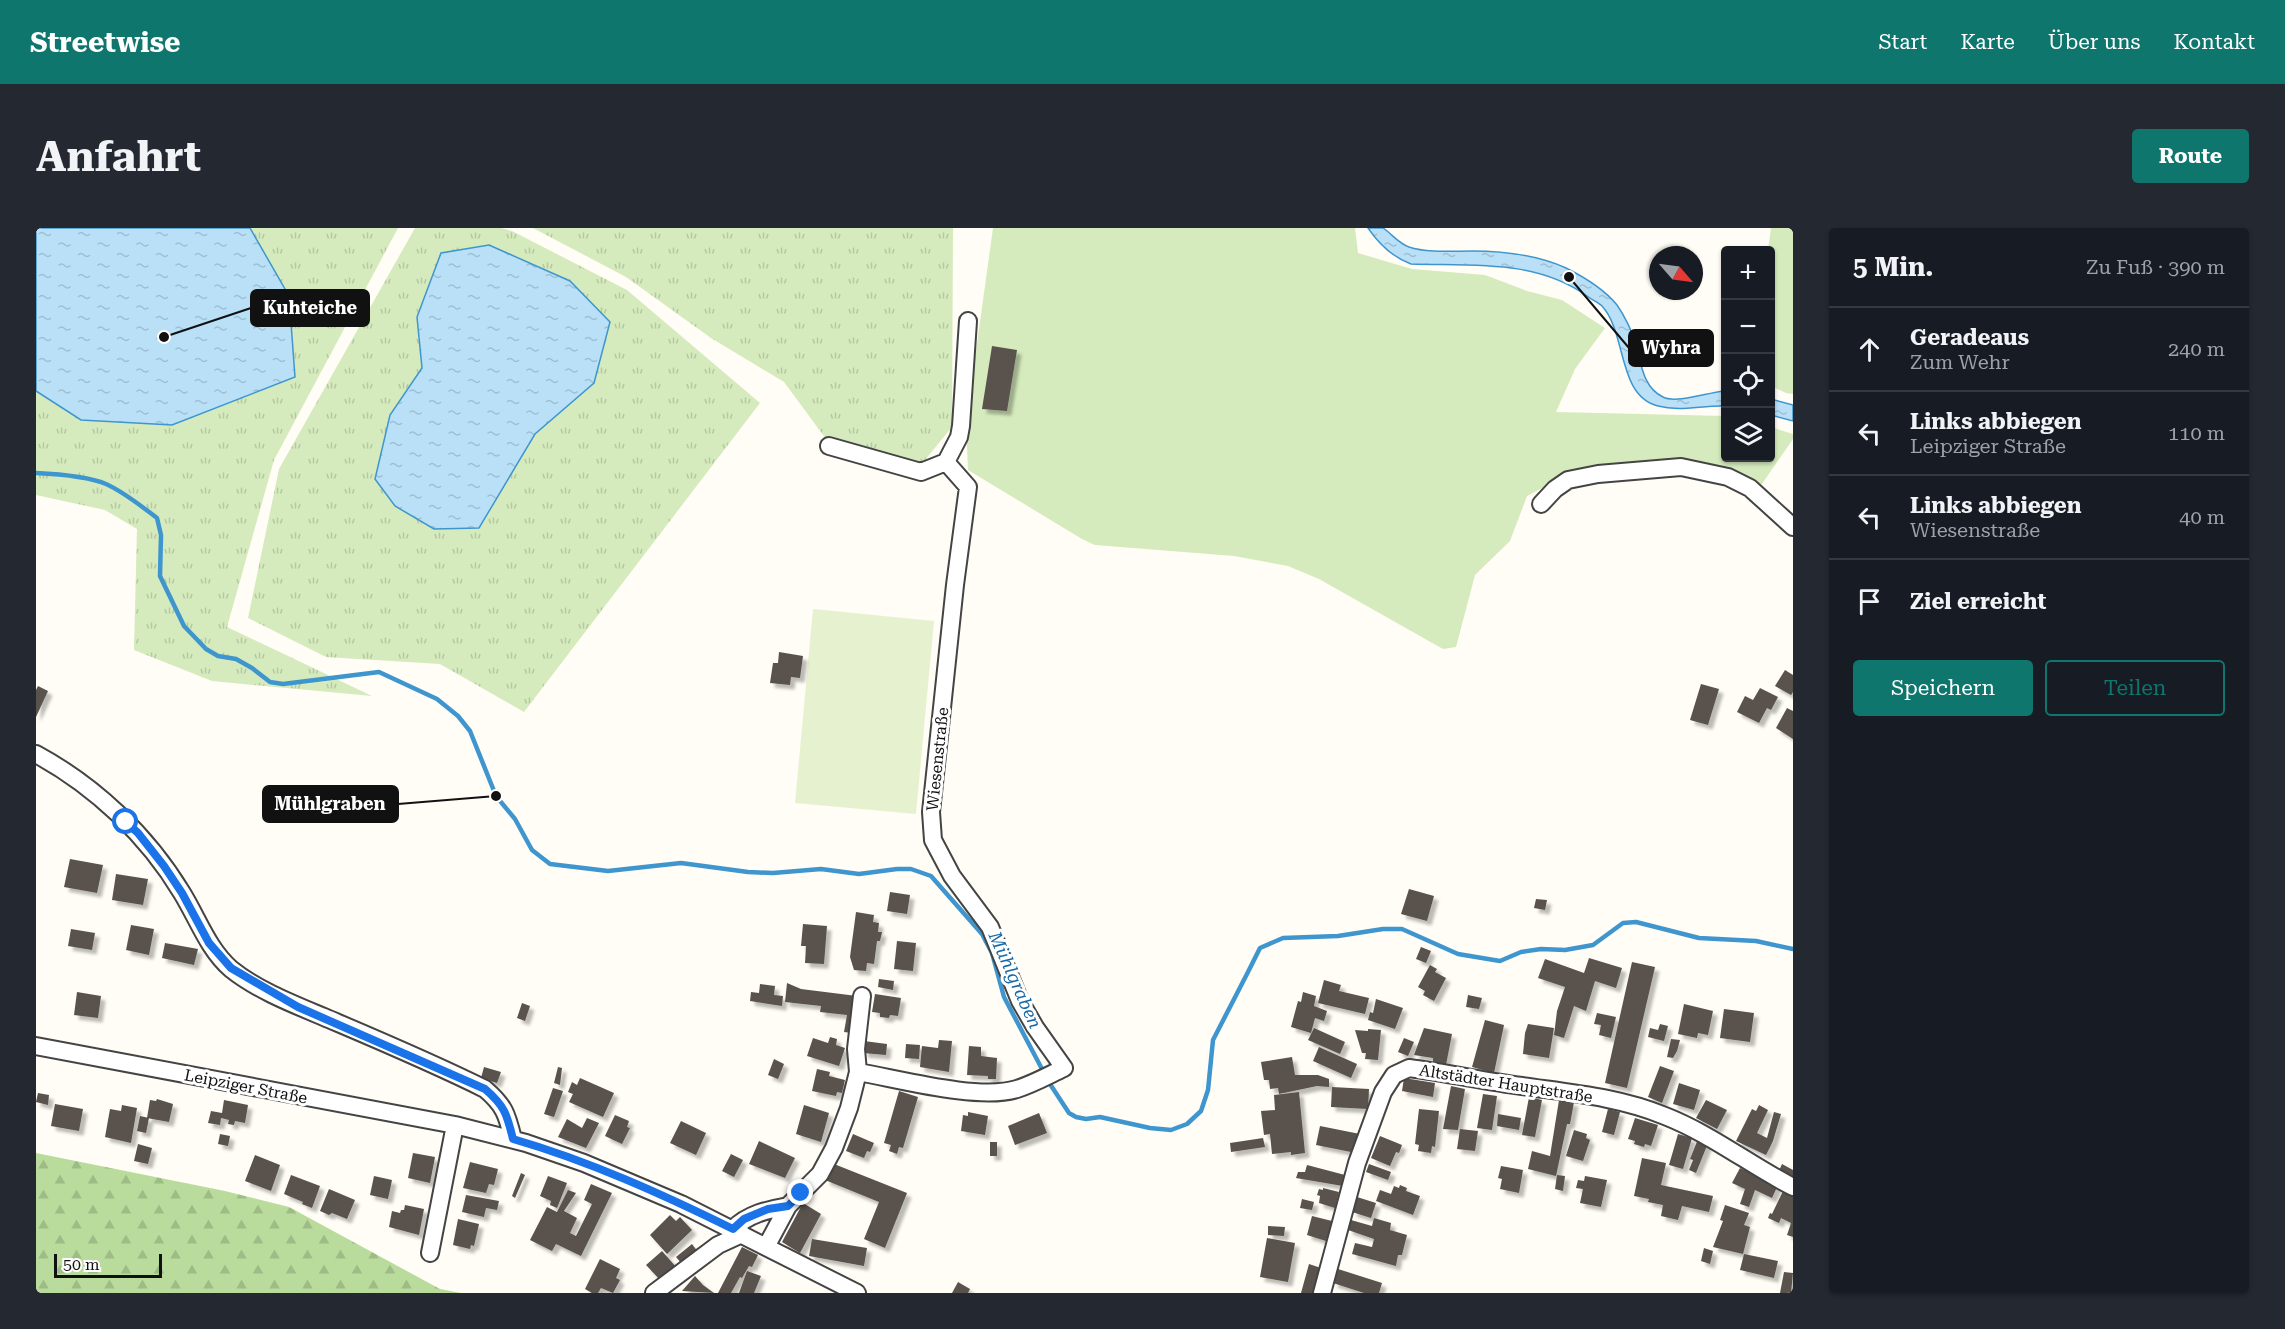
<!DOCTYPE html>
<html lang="de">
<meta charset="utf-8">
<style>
:root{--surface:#171b24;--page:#242831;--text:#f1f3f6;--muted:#9ea1a6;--line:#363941;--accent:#0f766e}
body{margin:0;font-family:"Roboto Serif",serif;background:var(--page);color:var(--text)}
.controls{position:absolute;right:18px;top:18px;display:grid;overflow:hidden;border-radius:6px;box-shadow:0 2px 4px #0004}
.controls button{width:54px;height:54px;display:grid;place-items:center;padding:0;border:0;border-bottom:2px solid var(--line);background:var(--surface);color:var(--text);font:30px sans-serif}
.compass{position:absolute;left:1613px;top:18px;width:54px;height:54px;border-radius:50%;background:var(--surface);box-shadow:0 2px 4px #0004;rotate:118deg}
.scale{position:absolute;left:18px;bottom:15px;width:108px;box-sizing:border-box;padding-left:6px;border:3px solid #111;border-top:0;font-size:16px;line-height:21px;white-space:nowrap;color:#111;-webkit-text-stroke:4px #fff;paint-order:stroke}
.stop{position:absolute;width:18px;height:18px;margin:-14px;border:4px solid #1a73e8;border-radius:50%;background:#fff}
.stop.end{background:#1a73e8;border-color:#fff;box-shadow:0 2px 6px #0008}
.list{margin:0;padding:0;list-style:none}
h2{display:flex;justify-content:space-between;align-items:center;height:78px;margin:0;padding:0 24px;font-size:26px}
h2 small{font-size:20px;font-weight:400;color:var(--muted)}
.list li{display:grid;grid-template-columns:39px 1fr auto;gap:18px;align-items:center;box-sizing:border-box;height:84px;padding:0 24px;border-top:2px solid var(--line)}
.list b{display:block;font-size:22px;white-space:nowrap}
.list p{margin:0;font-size:20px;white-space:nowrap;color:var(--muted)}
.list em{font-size:20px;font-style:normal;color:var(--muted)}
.actions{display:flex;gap:12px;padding:18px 24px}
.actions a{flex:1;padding:14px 0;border:2px solid var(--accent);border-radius:6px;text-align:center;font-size:21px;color:var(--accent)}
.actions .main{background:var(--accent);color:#fff}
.icon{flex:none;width:33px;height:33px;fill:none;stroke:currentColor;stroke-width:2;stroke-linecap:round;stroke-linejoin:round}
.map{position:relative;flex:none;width:1757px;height:1065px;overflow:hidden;border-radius:6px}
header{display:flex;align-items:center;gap:36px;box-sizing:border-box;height:84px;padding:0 30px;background:var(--accent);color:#fff}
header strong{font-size:28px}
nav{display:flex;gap:33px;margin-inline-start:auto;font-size:21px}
.intro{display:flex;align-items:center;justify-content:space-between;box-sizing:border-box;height:144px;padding:0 36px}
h1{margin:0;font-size:42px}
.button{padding:15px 27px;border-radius:6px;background:var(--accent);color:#fff;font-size:21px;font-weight:700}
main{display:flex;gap:36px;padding:0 36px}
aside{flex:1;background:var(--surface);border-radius:6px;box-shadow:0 2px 4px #0004}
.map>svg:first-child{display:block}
.grass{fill:url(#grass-tufts)}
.forest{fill:url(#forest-firs)}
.garden{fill:#d5ebbd}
.pitch{fill:#e6f2cf}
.water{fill:url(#water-ripples);stroke:#3f96cf;stroke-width:1.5}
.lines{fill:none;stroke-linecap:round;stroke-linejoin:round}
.stream{stroke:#3f96cf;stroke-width:4.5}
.building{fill:#5a524d;filter:url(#shadow)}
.minor-casing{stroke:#444;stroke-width:20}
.minor{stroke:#fff;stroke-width:16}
.route{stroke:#1a73e8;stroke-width:8}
.labels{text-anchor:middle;stroke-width:6;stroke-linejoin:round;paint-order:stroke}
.street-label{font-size:16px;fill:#111;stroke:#fff}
.water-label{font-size:18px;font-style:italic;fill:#1768a6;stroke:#fff}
.leader{fill:none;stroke:#111;stroke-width:2}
.callout-dot{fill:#111;stroke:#fff;stroke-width:2}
.callout{fill:#111;stroke:#111;stroke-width:2}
.callout-label{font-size:18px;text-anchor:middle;font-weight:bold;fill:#fff}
</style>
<header>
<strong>Streetwise</strong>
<nav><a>Start</a><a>Karte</a><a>Über uns</a><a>Kontakt</a></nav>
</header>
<div class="intro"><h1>Anfahrt</h1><a class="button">Route</a></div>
<main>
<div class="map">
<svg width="1757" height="1065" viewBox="0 0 1757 1065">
<defs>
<pattern id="grass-tufts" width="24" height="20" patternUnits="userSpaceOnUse" patternTransform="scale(1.5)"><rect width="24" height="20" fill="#d5ebbd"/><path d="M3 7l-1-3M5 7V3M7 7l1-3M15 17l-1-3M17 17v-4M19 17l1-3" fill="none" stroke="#b6c8a1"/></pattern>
<pattern id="forest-firs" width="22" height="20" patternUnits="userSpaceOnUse" patternTransform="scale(1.5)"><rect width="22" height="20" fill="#b9dc9c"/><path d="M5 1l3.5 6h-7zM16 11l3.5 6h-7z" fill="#9ebc85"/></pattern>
<pattern id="water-ripples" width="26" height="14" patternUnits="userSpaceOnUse" patternTransform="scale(1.5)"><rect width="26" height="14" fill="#b9e0f7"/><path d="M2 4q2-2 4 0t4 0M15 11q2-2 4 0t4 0" fill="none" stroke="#9ebfd3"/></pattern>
<filter id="shadow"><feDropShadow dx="4.5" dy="4.5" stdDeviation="1.5" flood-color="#0004"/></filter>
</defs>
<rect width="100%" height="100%" fill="#fffdf5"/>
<path class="grass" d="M0,0H362L238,232L191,399L336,468L176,453L98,422L101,301L69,282L0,267Z
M379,0H465L476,3L591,62L724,175L488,484L404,436L290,429L212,390L243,241Z
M497,0H917L916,199L884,238L793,215L748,154L675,110L590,49Z"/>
<path class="forest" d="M0,925L189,963L253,979L404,1061L425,1065H0Z"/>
<path class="garden" d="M957,0H1319L1322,25L1376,41L1449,47L1491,63L1526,72L1569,100L1539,141L1520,184L1689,188L1690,230H1734L1735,199L1757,206V211L1721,263L1688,244L1525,250L1491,268L1474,313L1439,347L1420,419L1407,421L1283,351L1252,338L1198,328L1059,317L1046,311L932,242L930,195Z
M1735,0H1757V166L1750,165L1735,158L1734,22H1732Z"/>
<path class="pitch" d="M777,381L898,393L880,586L759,575Z"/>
<path class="water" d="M0,0H214L253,68L259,149L136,197L45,192L0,163Z
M1332,0H1347C1356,6 1362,15 1373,19C1391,25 1416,23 1436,23C1467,23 1501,27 1530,40C1548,49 1568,61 1581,77C1588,87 1596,103 1599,114C1605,133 1606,159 1627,169C1640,176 1673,164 1689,163V178C1667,177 1644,184 1622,178C1581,168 1591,105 1566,78C1562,74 1556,72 1551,68C1499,31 1436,38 1375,36C1356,29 1343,16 1332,0Z
M453,17L534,53L574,94L558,155L499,206L443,300L398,301L359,278L339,251L354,187L386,140L381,89L405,25Z
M1735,171L1757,177V193L1735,187Z"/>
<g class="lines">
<path class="stream" d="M0,245C21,246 51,248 70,256C88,264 105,278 121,290L125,307L124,348L148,398L170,421L182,428L200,431L216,440L234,454L247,456L343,444L401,471L422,488L434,503L460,568L479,591L496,622L514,636L572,643L645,635L712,644L737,645L785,641L823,646L861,641H875L895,648L946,706L956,725L968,769L1006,841
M1014,856L1033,885L1040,889L1050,891L1064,889L1114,900L1135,902L1151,896L1165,883L1172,862L1177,812L1212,744L1224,720L1247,710L1302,708L1347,701H1366L1422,726L1464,733L1485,724L1505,721L1529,722L1557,717L1587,695L1600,694L1663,710L1720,713L1757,721"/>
</g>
<path class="building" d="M956,118L981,122L971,183L946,181Z
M743,424L767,428L764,450L755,449L754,457L734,455L737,435H742Z
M1749,442L1757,447V464L1755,467L1739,458Z
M1665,456L1683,461L1672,497L1654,492Z
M2,458L12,463L0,489V462Z
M1724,460L1742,469L1735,482L1731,480L1723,495L1701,484L1709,468L1717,472Z
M1751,480L1757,483V511L1740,500Z
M34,631L67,637L61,665L28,659Z
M80,646L112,651L107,677L76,672Z
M1373,661L1398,668L1391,693L1365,686Z
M854,664L874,667L871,686L851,683Z
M1500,671L1511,672L1509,682L1498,680Z
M820,684L838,687L837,694L843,695L842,704H846L844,713H841L838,736L831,735L830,743L818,742L814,729Z
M767,696L791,698L788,736L769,735L770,718H765Z
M95,697L118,701L113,727L90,722Z
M35,701L59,705L56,722L32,718Z
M861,713L880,715L877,743L858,741Z
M129,715L162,721L158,737L126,730Z
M1385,719L1395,723L1390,735L1380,731Z
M1553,730L1586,740L1580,760L1559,753L1550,783L1538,778L1528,810L1518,807L1521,783L1529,759L1502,750L1509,731L1548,745Z
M1596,734L1619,739L1591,860L1569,855Z
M1394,737L1401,741L1399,744L1410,750L1398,773L1387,767L1389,763L1382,759Z
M843,751L858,753L857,762L842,759Z
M1288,752L1305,757L1303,763L1333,770L1329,786L1282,775Z
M751,755L765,761L821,768L816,805L808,804L811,787L784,784L785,778L749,774Z
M724,756L739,758L738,767L747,768L746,778L714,773L715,764L723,765Z
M41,764L65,768L62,790L38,787Z
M1267,764L1280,768L1278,778L1291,783L1288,793L1279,790L1275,805L1255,799L1262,773L1265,774Z
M839,766L865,770L862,788L854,787L853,790L844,789V785L836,784Z
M1432,767L1446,770L1443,781L1430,779Z
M1340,771L1367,780L1359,801L1332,792L1334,784L1337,785Z
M486,775L494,778L489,793L481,790Z
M1648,776L1677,783L1672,807L1662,805L1661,810L1642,806Z
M1688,781L1718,785L1714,814L1684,810Z
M1561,785L1580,789L1575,810L1563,807L1565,797L1558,796Z
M1449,792L1468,797L1458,845L1436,839Z
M1492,796L1518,800L1513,830L1487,826L1489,805Z
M1624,796L1632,798L1628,813L1612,809L1614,800L1622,802Z
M1278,800L1309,814L1304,826L1272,812Z
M1388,800L1416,806L1410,837L1397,835V830L1378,827Z
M1332,801L1345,802L1342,832L1329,831L1330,825H1326L1319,802L1332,803Z
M794,809L801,811L800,817L809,820L803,838L771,828L777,810L792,815Z
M1368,810L1378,814L1372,828L1362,824Z
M1635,811L1644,812L1641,823L1637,830L1631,829Z
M903,812L916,813L913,844L884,839L886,818L902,820Z
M828,813L851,816L850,827L827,825Z
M870,816L884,817L883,831L869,830Z
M933,818L945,819V828L961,830L960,851H952V848L931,847Z
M1283,819L1321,836L1315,850L1277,833Z
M1256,829L1259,847H1282L1293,851V859L1281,858L1243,866L1242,860L1234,861L1233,852H1228L1225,834Z
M738,831L748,836L742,851L732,847Z
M1624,838L1638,843L1626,875L1612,869Z
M448,839L465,844L461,855L445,850Z
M522,839L526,840L524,857L518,855Z
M781,841L794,844L793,848L809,852L806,865L801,864L800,868L776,863Z
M544,850L578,865L567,889L533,874L537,866L532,864L536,854L541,857Z
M1368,850L1399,855L1397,869L1366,863Z
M1643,855L1664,862L1658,882L1637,876Z
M1415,858L1429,861L1422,902L1407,901Z
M1296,859L1333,861L1332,881L1295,879Z
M517,860L527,863L518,889L508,886Z
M863,863L882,869L867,920L863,919L861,926L853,923L855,917L848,915Z
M1263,864L1269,925L1255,927V924L1236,926L1234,906L1228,907L1225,883L1239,882L1238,867Z
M2,865L13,867L12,877L0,874Z
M1447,866L1461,868L1456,902L1441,900Z
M1493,869L1506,872L1499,909L1486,907Z
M121,871L137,876L133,894L111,890L114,872L120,873Z
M188,872L212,877L209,895L199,893L198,897L192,896L193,892L185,890L184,897L172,895L175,883L186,885Z
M1523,872L1538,874L1534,896H1531L1520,948L1492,941L1496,923L1514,928Z
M1670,872L1691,882L1681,901L1660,890Z
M19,876L47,881L43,903L15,898Z
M86,877L101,880L95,915L69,909L74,881L85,883Z
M768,877L793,885L785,914L760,906Z
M1723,877L1732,882L1721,905L1731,910L1738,884L1745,886L1737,913L1730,927L1700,913L1716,881L1720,883Z
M1383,881L1403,883L1399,919L1396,918L1395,925L1382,923L1383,917L1379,916Z
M1572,881L1584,884L1578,907L1566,904Z
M932,884L952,888L949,907L925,903L927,887L932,888Z
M1003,885L1011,905L979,917L972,898Z
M1462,886L1485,890L1483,902L1461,898Z
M579,887L593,893L591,899L594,900L586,916L569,908Z
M104,888L113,890L110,905L101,903Z
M551,890L563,895L550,920L522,909L531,891L546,900Z
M1599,890L1622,897L1615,918L1609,916L1608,919L1598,916L1599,913L1592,911Z
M645,893L670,905L660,927L634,915Z
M1284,898L1324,906L1320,925L1280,917Z
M1424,901L1442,903L1439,923L1421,921Z
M1538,902L1551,906L1550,910L1554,912L1547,933L1530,928Z
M184,906L194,908L192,918L182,916Z
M817,906L838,915L834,924L831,923L828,930L810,923Z
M1642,906L1656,910L1647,941L1633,937Z
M1344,908L1366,917L1363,925L1360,924L1354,938L1335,930Z
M1227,910L1229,919L1195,924L1194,915Z
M1662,911L1672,915L1660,945L1653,942L1657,932L1654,931Z
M723,913L759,930L749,950L713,936Z
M954,914H961V928H954Z
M102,916L116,920L112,936L98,933Z
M377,925L399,929L394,955L372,950Z
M695,926L707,932L698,949L686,943Z
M219,927L244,937L235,963L209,953Z
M1606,930L1630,935L1625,957L1677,968L1673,984L1646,978L1642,992L1625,988L1627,977L1612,974L1613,971L1598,968Z
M434,934L462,941L458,957L453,956L450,965L427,960Z
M798,936L871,965L849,1020L828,1011L843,974L789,952Z
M1333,936L1355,944L1352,952L1330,944Z
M1746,936L1757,942V953L1742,945Z
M1271,937L1309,947L1307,958L1260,950L1262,944H1269Z
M1465,938L1487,942L1483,965L1464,961L1466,951L1462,950Z
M1704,940L1742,957L1736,970L1719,962L1713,979L1704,976L1709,961L1696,955Z
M485,945L489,947L479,970L476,968Z
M255,947L284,958L276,980L266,976L267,974L248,966Z
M1521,947L1529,948L1527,963L1519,961Z
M338,948L356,952L352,971L334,967Z
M512,948L531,955L521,980L514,977L515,973L504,968Z
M1549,948L1571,952L1565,979L1544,975L1547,961L1540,960L1542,952L1548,953Z
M555,956L576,965L545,1028L520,1016L516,1023L494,1012L511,979L521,984L532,962L540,965L528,983L541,990L534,1005L540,1008L556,976L548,972Z
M1364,957L1371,960L1370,963L1384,968L1377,987L1340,973L1344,962L1355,966L1358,958L1363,960Z
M1287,960L1303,964L1299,980L1283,975L1284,968L1281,967L1283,961L1287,962Z
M293,961L319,972L311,991L296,985L293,987L284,983Z
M1747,963L1757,967V1009L1751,1007L1755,995L1745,990L1743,995L1732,990L1734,985L1736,986Z
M430,967L463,973L461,982L450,980L448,989L426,984Z
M1321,969L1340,975L1335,990L1316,984Z
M1266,971L1278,974L1276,982L1264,980Z
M767,975L785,986L764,1025L746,1014Z
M369,977L388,981L383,1007L353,999L356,983L364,985L365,982H368Z
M1689,977L1713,985L1708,997L1714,999L1707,1026L1677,1019L1687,993L1684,992Z
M634,987L640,993L644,989L656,1002L631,1026L614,1007Z
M1276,988L1296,993L1290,1013L1271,1007Z
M1338,990L1355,995L1354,1002L1371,1007L1366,1027H1362L1360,1038L1316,1026L1319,1015L1336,1019L1338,1011L1312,1002L1315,992L1336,998Z
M422,991L443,996L438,1018L435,1017L434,1021L417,1017Z
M1232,998L1249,999L1248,1008L1232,1007Z
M1231,1010L1259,1015L1252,1054L1224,1049Z
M776,1011L831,1020L828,1038L773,1028Z
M656,1016L662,1024L646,1036L640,1029Z
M706,1019L722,1027L716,1039L713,1038L706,1050L704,1049L695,1065H682Z
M1668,1020L1677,1023L1674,1036L1665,1033Z
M626,1023L641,1040L626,1054L610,1037Z
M1708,1026L1742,1033L1738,1050L1704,1042Z
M564,1031L584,1041L580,1050L584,1052L577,1065L565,1060L562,1065H556L549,1061Z
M1273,1036L1288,1041L1281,1065H1265Z
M1302,1041L1346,1055L1343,1065H1328L1297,1055Z
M711,1043L725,1048L718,1065H703Z
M1748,1044L1757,1045L1755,1065H1744Z
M659,1048L667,1057L678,1065L646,1063Z
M922,1054L934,1061L932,1065H916Z"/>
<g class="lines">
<g class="minor-casing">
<path id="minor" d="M793,218L885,244L910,234L923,209L925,198L932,93
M1505,276L1519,261L1532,252L1562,246L1645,239L1692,249L1714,260L1757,299
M0,526C59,558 111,607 146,665C162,691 172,721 195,741C221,762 257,776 288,789C342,812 397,835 449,861C469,878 471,887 477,911
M0,818L419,897L490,915L548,935L645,976L821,1065
M822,844C863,851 943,873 981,861C997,856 1013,847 1028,840L999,799L984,773L954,699L916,648L897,612L895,584L919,357L932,259L910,234
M697,1001C712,986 731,982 752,978
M730,1019L752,978L784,946L798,920L813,880L822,844L820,821L826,768
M394,1025L419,897
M618,1065L682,1017L706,1006
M1286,1065L1321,935L1347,864L1358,847L1373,840C1411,845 1449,853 1486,858C1535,865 1583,869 1629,888C1675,906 1714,937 1757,959"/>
</g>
<use href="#minor" class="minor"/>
</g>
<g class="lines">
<path class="route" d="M90,594L102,605L128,638L146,665L173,715L195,740L262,779L449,861C469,878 471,887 477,911C553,933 626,966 697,1001L708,991L732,981L752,978L765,965"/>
</g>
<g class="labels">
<g class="street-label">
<text transform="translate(901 531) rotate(-84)" y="6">Wiesenstraße</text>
<text transform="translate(1470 855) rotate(9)" y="6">Altstädter Hauptstraße</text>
<text transform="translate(210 858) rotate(11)" y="6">Leipziger Straße</text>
</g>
<g class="water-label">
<text transform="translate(979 752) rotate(66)" y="6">Mühlgraben</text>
</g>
</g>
<path class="leader" d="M128 109L215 80M1533 49L1593 120M460 568L362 576"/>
<g class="callout-dot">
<circle cx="128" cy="109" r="6"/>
<circle cx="1533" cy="49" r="6"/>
<circle cx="460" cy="568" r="6"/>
</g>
<g class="callout">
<rect x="215" y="62" width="118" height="36" rx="6"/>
<rect x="1593" y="102" width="84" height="36" rx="6"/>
<rect x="227" y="558" width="135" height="36" rx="6"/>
</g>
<g class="callout-label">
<text x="274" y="86">Kuhteiche</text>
<text x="1635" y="126">Wyhra</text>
<text x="294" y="582">Mühlgraben</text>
</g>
</svg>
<div class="controls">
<button>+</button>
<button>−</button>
<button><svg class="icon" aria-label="locate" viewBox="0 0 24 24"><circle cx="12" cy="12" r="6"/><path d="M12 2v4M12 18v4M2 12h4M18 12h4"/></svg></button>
<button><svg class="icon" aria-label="layers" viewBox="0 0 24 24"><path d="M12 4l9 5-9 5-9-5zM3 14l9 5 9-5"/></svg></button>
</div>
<svg class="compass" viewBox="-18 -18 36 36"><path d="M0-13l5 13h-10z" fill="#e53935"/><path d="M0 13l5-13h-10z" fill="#9ea1a6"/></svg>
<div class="scale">50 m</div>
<div class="stop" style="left:90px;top:594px"></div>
<div class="stop end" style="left:765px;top:965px"></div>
</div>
<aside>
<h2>5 Min.<small>Zu Fuß · 390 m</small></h2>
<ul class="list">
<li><svg class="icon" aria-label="ahead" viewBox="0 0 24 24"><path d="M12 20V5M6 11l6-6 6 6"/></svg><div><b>Geradeaus</b><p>Zum Wehr</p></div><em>240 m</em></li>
<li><svg class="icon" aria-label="left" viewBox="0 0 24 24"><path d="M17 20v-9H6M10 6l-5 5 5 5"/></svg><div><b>Links abbiegen</b><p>Leipziger Straße</p></div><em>110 m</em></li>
<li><svg class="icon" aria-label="left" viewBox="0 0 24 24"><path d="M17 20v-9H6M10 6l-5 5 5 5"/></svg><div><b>Links abbiegen</b><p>Wiesenstraße</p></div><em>40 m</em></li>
<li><svg class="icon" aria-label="arrive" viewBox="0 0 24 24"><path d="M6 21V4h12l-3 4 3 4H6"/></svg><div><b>Ziel erreicht</b></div></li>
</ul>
<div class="actions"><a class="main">Speichern</a><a>Teilen</a></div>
</aside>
</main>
